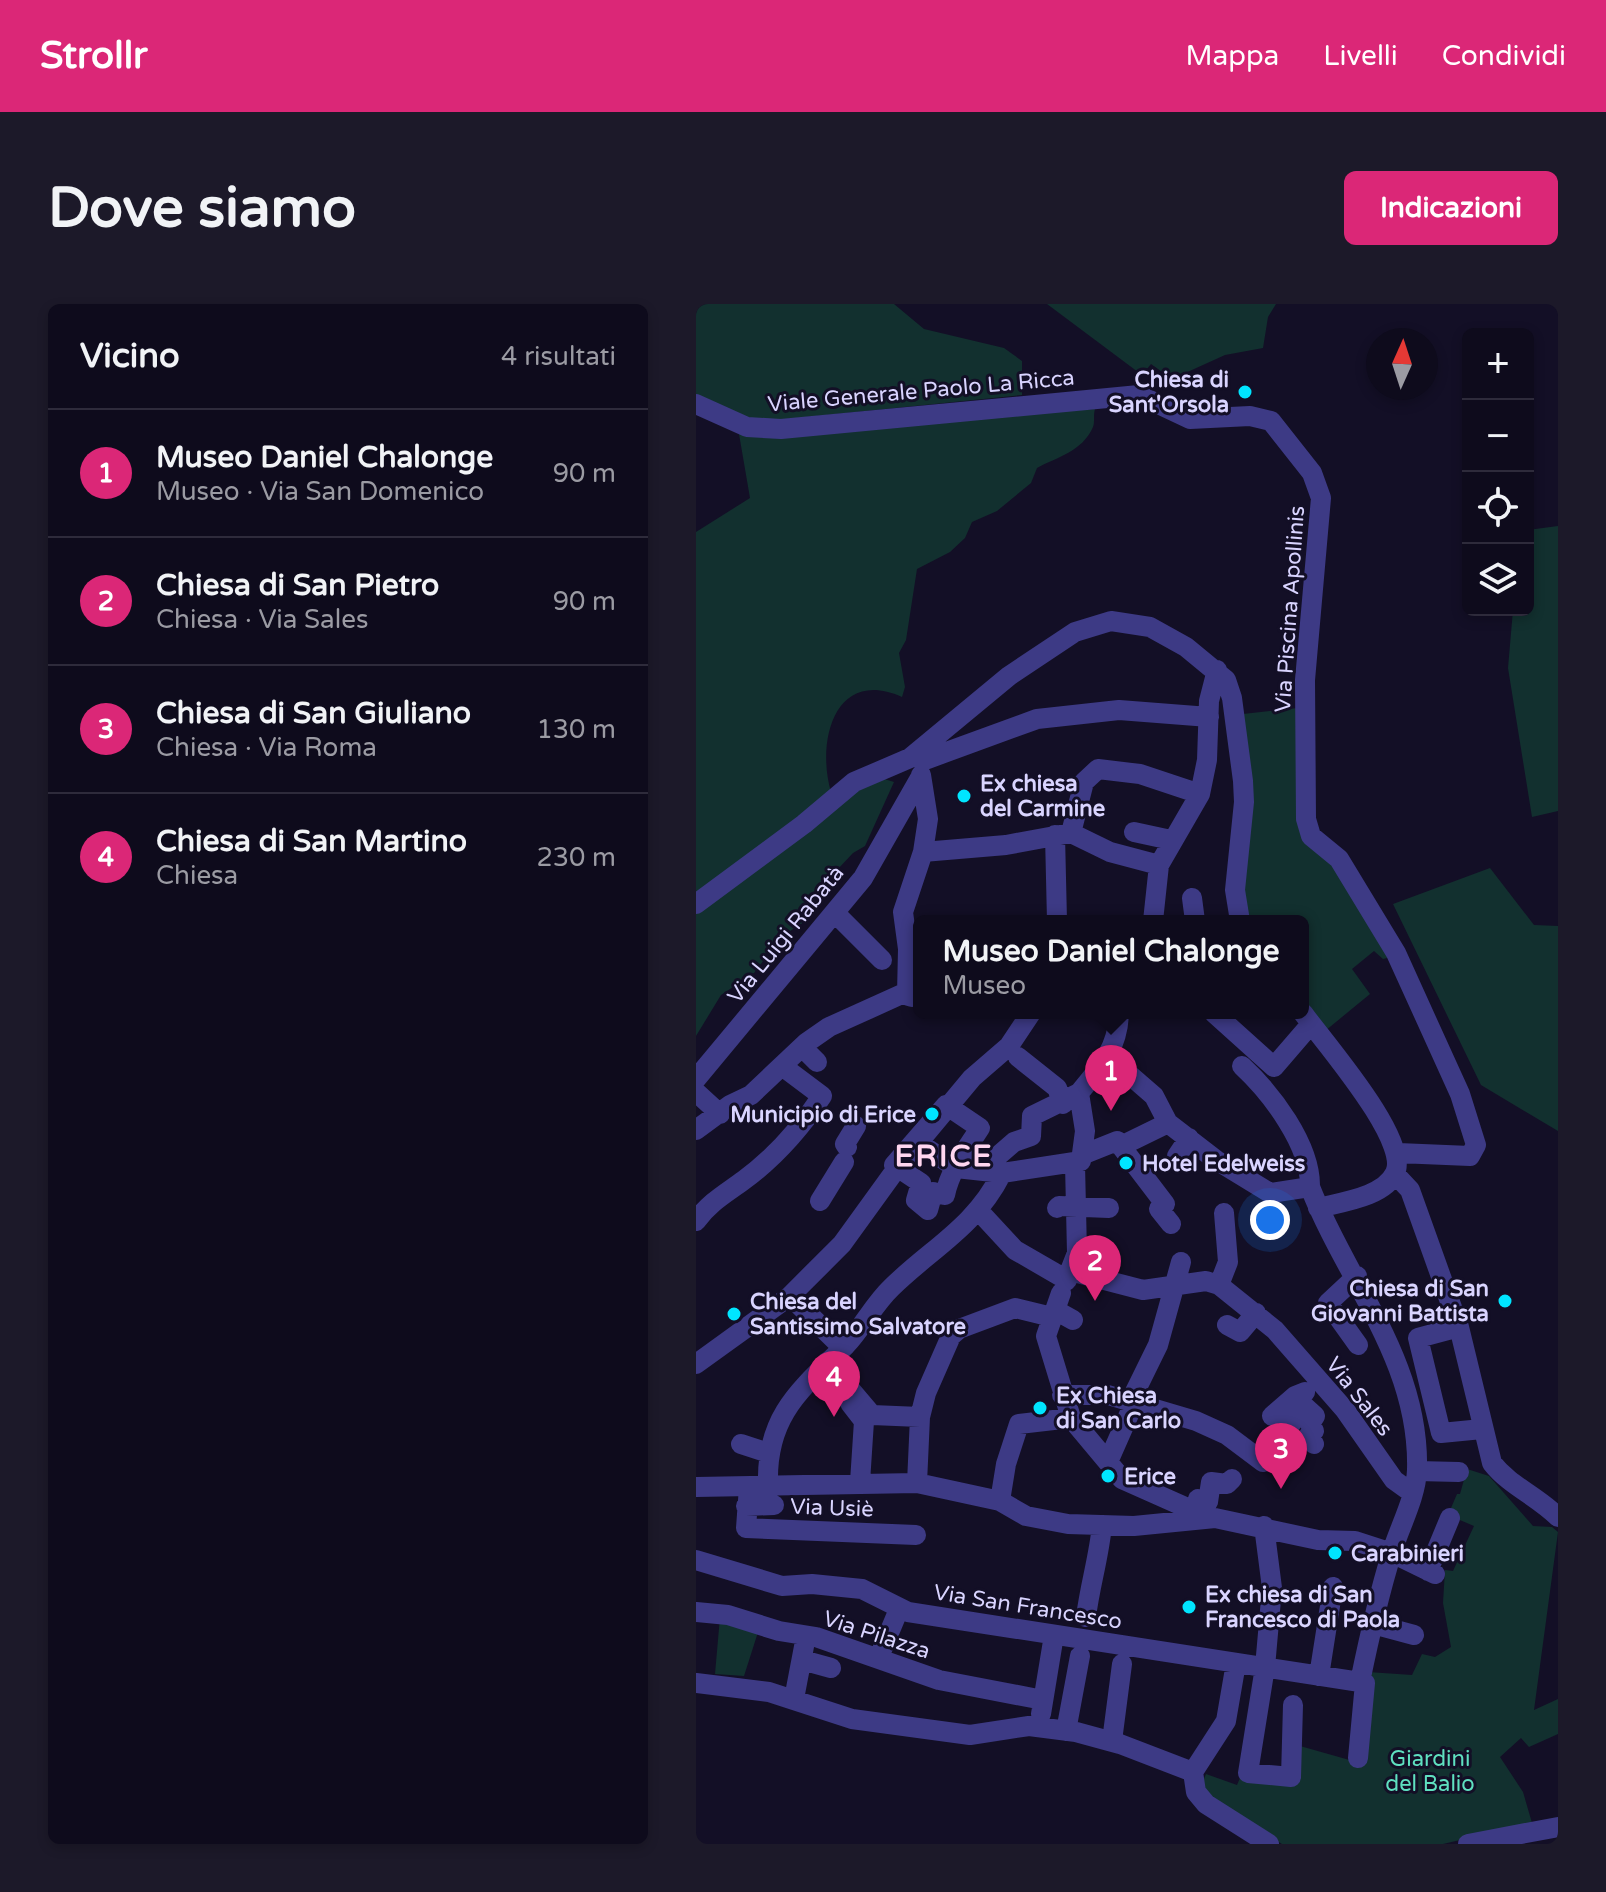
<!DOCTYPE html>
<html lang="it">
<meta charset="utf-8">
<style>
:root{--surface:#0e0b1c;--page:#1c1929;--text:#f1f3f6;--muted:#9b9ba3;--line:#2e2b3b;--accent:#db2777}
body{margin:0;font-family:"Varela Round",sans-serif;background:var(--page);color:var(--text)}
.controls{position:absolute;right:24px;top:24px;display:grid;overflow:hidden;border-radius:12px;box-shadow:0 4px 12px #0003}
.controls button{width:72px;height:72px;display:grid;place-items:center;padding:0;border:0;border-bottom:2px solid var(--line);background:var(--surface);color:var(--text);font:40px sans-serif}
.compass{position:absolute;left:670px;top:24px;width:72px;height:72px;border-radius:50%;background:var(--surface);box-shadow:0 4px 12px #0003;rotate:3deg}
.you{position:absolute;left:574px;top:916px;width:28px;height:28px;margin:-20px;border:6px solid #fff;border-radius:50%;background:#1a73e8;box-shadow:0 0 0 12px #1a73e833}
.badge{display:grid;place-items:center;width:52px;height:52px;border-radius:50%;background:var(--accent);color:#fff;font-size:26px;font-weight:700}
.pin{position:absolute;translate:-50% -66px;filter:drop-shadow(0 2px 4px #0008)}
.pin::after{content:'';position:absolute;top:42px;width:28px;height:24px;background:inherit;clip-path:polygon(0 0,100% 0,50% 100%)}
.popup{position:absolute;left:217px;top:611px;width:396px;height:104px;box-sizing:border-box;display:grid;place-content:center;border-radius:12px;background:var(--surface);filter:drop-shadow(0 2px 6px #0005);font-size:26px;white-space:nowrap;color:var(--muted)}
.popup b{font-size:30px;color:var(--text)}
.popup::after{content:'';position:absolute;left:50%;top:100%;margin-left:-16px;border:16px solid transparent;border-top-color:var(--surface)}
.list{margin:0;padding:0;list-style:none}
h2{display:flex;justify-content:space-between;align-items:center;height:104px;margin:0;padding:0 32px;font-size:34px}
h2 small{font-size:26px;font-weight:400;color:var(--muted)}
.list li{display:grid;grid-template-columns:52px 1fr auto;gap:24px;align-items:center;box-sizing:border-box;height:128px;padding:0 32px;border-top:2px solid var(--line)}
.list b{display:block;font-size:30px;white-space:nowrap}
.list p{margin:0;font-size:26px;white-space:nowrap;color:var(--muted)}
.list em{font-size:26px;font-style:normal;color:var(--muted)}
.icon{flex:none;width:44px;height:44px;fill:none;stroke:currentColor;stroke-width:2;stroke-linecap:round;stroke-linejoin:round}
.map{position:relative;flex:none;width:862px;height:1540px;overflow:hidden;border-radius:12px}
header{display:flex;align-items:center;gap:48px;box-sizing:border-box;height:112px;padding:0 40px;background:var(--accent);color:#fff}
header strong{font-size:38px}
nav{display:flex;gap:44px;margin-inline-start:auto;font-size:28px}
.intro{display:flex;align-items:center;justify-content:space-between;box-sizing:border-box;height:192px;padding:0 48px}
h1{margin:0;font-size:56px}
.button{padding:20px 36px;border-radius:12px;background:var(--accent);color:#fff;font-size:28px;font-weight:700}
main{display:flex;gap:48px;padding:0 48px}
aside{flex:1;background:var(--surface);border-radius:12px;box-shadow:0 4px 12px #0003}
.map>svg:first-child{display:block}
.green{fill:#12302f}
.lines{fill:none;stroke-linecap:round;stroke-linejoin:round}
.minor{stroke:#3d3a85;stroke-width:20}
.poi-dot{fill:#00e5ff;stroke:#130f26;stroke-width:3}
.labels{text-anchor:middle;stroke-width:6;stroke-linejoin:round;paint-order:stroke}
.poi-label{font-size:22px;font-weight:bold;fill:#d9d4ff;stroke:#130f26;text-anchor:start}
.street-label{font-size:22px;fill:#d9d4ff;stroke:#130f26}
.park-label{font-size:22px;fill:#5fe0c0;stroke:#130f26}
.district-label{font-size:30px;font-weight:bold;letter-spacing:2px;fill:#ffd6f0;stroke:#130f26}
</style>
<header>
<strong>Strollr</strong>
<nav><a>Mappa</a><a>Livelli</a><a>Condividi</a></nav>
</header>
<div class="intro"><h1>Dove siamo</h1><a class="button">Indicazioni</a></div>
<main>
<aside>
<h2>Vicino<small>4 risultati</small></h2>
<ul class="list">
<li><span class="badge">1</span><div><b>Museo Daniel Chalonge</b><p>Museo · Via San Domenico</p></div><em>90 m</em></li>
<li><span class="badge">2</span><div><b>Chiesa di San Pietro</b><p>Chiesa · Via Sales</p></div><em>90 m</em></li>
<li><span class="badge">3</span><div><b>Chiesa di San Giuliano</b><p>Chiesa · Via Roma</p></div><em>130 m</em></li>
<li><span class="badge">4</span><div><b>Chiesa di San Martino</b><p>Chiesa</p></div><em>230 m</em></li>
</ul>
</aside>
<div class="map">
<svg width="862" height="1540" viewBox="0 0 862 1540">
<rect width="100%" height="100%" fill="#130f26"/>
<path class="green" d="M0,0H198L228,25L308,44L326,57V91L81,116L50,115L0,92Z
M351,0H580L572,13L567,44L529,51L476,75L455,60L446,71Z
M399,105C397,112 399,118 397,123C386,148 361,153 341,164L335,179L301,207L276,218L269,234L254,248L221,265L210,336L203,349L209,383L206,393C139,363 120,437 135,488L0,592V228L54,194L43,130Z
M862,222V507L836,513L812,364L817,306H832V226Z
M602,404L605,511L695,653L687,655L678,647L656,665L674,690L629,727L607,697V617H551L548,609L547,410Z
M182,473L198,478L169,542L157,549L125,583L108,618L85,633L58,669L25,691L0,732V607L144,498Z
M794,564L838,621L862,622V827L785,781L697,600Z
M771,1165L793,1172L837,1222L856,1223L862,1228L838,1406L862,1395V1430L833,1443L825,1434L804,1453L827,1488L836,1519L747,1540H586L512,1495L507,1477L510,1470L541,1481L544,1474L600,1479L597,1440L664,1459L672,1368L716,1371L726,1350L739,1353L755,1343L747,1299L749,1266L757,1267L778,1222L752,1211L761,1190H764Z
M24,1313L63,1325L48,1372L19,1370Z"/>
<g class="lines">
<path class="minor" d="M0,100L51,123L85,125L443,91L494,115L554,112L575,117L616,169L625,194L609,376L610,515L615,532L643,555L700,649L764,790L780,841L774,852L702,849
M226,457L341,415L423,406L513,413
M438,528L475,536
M375,529L388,478L402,465L444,470L504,490
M359,531L361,617
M227,548L310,541L375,529L414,548L463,561
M496,594L499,617
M0,600L108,520L158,478L214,454L313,372L379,328L415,317L454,323L490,343L530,376L536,394L547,477L548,498L539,586L544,617
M139,609L186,656
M457,617L463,561L504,490L511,456L513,397L521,366
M211,690L212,645L207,608L227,548L232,515L225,471
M518,709L578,763L615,720
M607,709C627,737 715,837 699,869C688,893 645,898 622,904
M106,743L121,758
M322,753L361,784L367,800
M413,753L458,792L472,819L520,856L574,889L614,883C651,978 724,1057 721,1166C720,1193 704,1222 696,1248C683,1290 673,1334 664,1378
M546,762C575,789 615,841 614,883
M0,775L167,574L224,474
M0,788L24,810
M250,801L284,824C270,846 254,866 249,891L237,888L232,906L220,896L225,879L198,861Z
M0,826L34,801L55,791L110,739L133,723L206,690L216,693L223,690
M223,839L260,864L306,869L385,857L389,827L383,789C405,763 422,744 423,709
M425,842L472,819
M151,843L149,840L160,822
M303,851L318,838L335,832L336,812L383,789
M386,851L421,837L469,900L463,905L475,920
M481,852L493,834
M699,870L714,886L763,1023L796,1159C814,1182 841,1192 862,1213
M124,897L148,858
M361,904L363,902L413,904
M282,906L319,946L371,976
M0,917C14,898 29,890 48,876C78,854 106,822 126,792L86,762
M374,967L447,986L510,977L523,981L579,1026L649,1106L698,1176L716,1189
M661,972L632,999L662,1041
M370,977L381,949L379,860
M523,981L532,958L528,909
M365,989L350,1032L375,1114L426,1175L507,1211
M94,992L147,1044
M359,1006L377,1016
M531,1021L544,1028L560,1009
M763,1023L722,1034L745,1129L786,1125
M131,1058L176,1111L224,1113
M0,1060L94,992L146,940L201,864L276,774L313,742L335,709
M366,1091H412L500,1117L531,1131L567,1158L608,1102
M434,1098L462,1041L485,958
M154,1099L168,1117L164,1178
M608,1102L619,1112L614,1120L618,1127L613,1131L618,1140
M576,1112L599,1092L609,1088
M45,1140L73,1149
M412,1158L438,1099
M721,1167L763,1168
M221,1179L224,1113L230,1089L255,1032L263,1025L319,1004L356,1013
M72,1180C70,1111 105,1085 150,1041C167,1023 177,1001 196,983C237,943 278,924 306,869
M0,1183L221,1179L304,1197L330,1212L372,1220L438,1222L519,1214L622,1236L659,1237L696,1249L739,1270
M53,1183L50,1224L220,1231
M502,1195L512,1198L515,1178L531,1180L536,1175
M304,1197L310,1160L323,1120L375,1114
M50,1202L78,1201
M568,1222L576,1284L569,1363L552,1469L595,1473L597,1401
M0,1256L86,1282L116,1280L166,1285L212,1308L664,1378
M732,1267L754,1214
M0,1308L32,1311L83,1327L120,1333L243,1376L347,1396
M390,1313C394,1281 403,1253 406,1221
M677,1320L718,1331
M183,1353L203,1305
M106,1356L135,1364
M540,1359L530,1417L497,1468L500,1488L510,1500L573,1540
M623,1372L637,1283
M0,1379L73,1388L156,1415L274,1431L333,1422L380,1428L424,1440L497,1468
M98,1395L110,1332
M345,1410L358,1331
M370,1427L384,1352
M416,1437L426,1360
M662,1454L669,1379L664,1378
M772,1540L862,1523"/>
</g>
<g class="poi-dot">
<circle cx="549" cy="88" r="8"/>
<circle cx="268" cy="492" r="8"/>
<circle cx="236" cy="810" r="8"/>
<circle cx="430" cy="859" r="8"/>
<circle cx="809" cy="997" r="8"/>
<circle cx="38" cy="1010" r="8"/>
<circle cx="344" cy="1104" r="8"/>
<circle cx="412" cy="1172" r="8"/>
<circle cx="639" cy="1249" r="8"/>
<circle cx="493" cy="1303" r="8"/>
</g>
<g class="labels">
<g class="poi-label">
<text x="533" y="83" text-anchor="end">Chiesa di<tspan x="533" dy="25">Sant'Orsola</tspan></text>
<text x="284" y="487">Ex chiesa<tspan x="284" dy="25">del Carmine</tspan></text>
<text x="220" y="818" text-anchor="end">Municipio di Erice</text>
<text x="446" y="867">Hotel Edelweiss</text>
<text x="793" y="992" text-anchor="end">Chiesa di San<tspan x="793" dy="25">Giovanni Battista</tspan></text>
<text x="54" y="1005">Chiesa del<tspan x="54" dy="25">Santissimo Salvatore</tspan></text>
<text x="360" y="1099">Ex Chiesa<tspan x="360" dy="25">di San Carlo</tspan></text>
<text x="428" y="1180">Erice</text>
<text x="655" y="1257">Carabinieri</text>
<text x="509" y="1298">Ex chiesa di San<tspan x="509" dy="25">Francesco di Paola</tspan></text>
</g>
<g class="street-label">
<text transform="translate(225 86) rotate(-5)" y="8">Viale Generale Paolo La Ricca</text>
<text transform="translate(593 305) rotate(-86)" y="8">Via Piscina Apollinis</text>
<text transform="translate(89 630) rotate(-51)" y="8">Via Luigi Rabatà</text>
<text transform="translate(664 1092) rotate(52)" y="8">Via Sales</text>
<text transform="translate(136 1203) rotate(2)" y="8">Via Usiè</text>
<text transform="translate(332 1302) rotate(9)" y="8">Via San Francesco</text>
<text transform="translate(181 1330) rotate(18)" y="8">Via Pilazza</text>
</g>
<g class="park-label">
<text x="734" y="1462">Giardini<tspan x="734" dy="25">del Balio</tspan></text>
</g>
<g class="district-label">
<text x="248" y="862">ERICE</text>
</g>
</g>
</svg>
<div class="controls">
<button>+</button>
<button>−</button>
<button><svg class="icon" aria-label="locate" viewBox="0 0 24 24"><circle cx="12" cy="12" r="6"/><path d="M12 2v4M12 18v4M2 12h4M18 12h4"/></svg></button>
<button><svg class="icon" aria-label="layers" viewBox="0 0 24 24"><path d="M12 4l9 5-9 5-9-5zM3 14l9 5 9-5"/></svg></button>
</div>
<svg class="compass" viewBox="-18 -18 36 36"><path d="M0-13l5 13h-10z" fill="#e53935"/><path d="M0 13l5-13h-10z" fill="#9b9ba3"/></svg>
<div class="you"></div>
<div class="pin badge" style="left:415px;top:807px">1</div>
<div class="popup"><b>Museo Daniel Chalonge</b>Museo</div>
<div class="pin badge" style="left:399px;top:997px">2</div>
<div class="pin badge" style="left:585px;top:1185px">3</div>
<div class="pin badge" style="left:138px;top:1113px">4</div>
</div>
</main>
